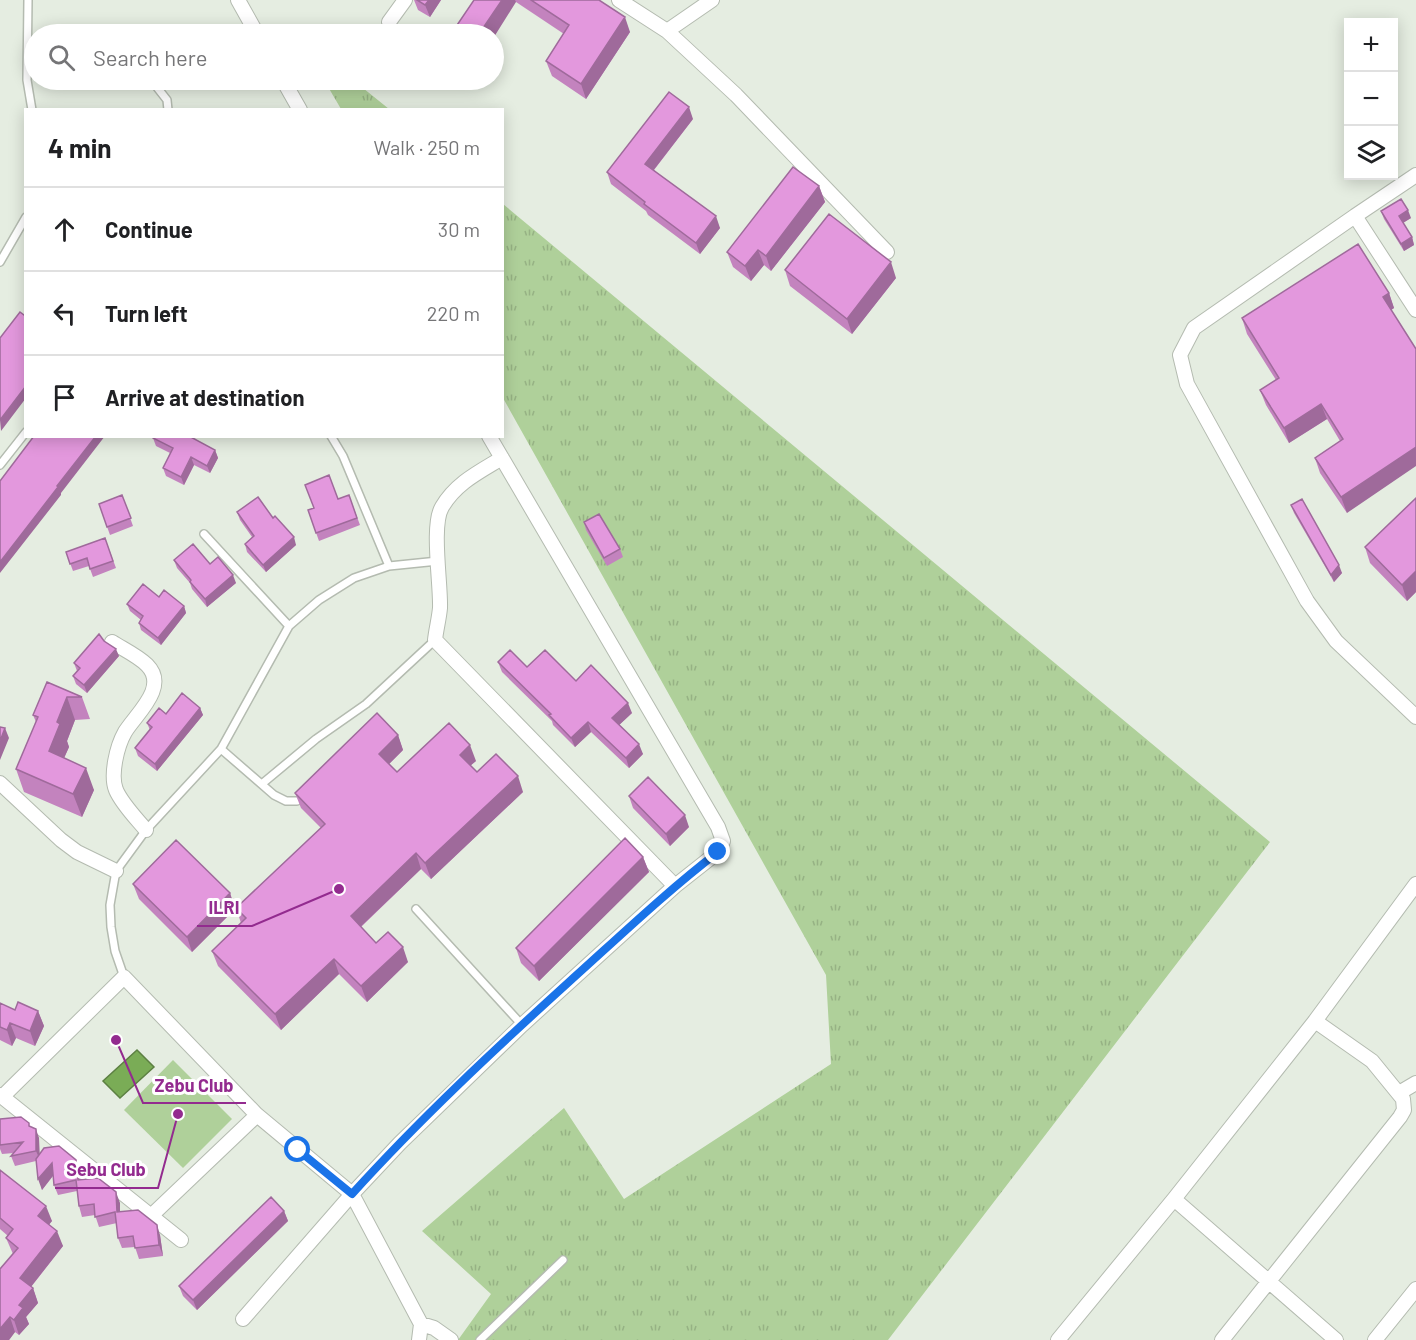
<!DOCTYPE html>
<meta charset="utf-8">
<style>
:root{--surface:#fff;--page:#f2f2f2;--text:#202124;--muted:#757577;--line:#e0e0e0}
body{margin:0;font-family:Barlow,sans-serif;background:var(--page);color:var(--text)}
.controls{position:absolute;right:18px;top:18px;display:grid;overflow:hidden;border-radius:0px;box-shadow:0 3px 15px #0003}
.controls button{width:54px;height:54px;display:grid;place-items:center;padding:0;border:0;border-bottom:2px solid var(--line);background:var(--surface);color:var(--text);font:30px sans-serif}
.stop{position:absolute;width:18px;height:18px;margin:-14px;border:4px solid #1a73e8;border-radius:50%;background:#fff}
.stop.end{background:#1a73e8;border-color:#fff;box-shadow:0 2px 6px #0008}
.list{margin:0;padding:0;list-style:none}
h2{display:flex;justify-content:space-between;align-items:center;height:78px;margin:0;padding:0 24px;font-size:26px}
h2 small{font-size:20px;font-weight:400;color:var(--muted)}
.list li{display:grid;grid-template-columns:39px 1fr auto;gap:18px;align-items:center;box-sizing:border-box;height:84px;padding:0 24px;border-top:2px solid var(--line)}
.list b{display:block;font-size:22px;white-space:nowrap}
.list em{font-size:20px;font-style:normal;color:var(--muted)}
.icon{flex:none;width:33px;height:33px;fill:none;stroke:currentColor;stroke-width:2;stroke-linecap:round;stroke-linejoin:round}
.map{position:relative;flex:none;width:1416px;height:1340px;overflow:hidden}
.search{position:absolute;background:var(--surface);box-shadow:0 3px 15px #0003;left:24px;top:24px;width:480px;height:66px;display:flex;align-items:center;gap:15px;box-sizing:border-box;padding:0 21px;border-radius:33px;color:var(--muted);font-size:22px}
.panel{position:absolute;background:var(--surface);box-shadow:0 3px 15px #0003;left:24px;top:108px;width:480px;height:330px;border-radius:0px}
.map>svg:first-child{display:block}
.grass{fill:url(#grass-tufts)}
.pitch{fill:#afd09a}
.water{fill:#7aac56;stroke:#5c8042;stroke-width:1.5}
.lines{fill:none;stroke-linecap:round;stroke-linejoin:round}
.lane-casing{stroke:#b4bbb0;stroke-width:10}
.street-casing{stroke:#b4bbb0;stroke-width:16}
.lane{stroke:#fff;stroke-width:7}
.street{stroke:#fff;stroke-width:14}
.wall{fill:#c383be}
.shaded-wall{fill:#9f6a9b}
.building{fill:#e398dd;stroke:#9f6a9b;stroke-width:1.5}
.route{stroke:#1a73e8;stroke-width:8}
.leader{fill:none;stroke:#932b8f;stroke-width:2}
.callout-dot{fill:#932b8f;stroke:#fff;stroke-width:2}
.callout-label{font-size:18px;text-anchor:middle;font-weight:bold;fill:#932b8f;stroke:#fff;stroke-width:6;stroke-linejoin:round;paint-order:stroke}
</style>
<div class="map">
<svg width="1416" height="1340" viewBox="0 0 1416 1340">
<defs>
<pattern id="grass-tufts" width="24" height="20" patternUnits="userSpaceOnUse" patternTransform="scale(1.5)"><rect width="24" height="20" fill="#afd09a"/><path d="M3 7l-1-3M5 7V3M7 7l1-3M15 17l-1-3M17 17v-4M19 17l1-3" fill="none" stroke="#96b284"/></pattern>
</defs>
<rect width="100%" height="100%" fill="#e5ede1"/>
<path class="grass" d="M324,80H353L389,109H341Z
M503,204L1270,842L888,1340H458L491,1294L422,1231L564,1108L624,1199L831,1064L826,975L503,398Z"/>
<path class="pitch" d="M173,1060L232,1119L183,1168L124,1110Z"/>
<path class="water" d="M137,1050L154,1067L120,1098L103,1081Z"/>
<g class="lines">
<g class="lane-casing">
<path id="lane" d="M28,0L27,80L32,110
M156,86L167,100L168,110
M0,262L26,217
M0,465L26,432
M204,534L289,626
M389,566L438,561
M221,749L274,795L286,801H297
M263,783L316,739L366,704L435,640
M416,909L522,1025
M124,977L115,951L111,927L110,905L116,871L146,830L221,749L289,626L319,600L354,578L389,566L343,456L331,436
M480,1340L563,1260"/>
</g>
<g class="street-casing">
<path id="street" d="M238,0L257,34
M619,0L667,31L712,0
M389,22L405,0
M667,31L736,95L887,252
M283,80L300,110
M1416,175L1355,216L1416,310
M1355,216L1194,328L1180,355L1187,384L1307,601L1336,641L1416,717
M502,458C479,472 456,483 442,507C431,525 441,585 440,608C439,619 436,630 435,640L675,886
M112,642C123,649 138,656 147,665C169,687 136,714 125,732C117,746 110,775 116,790C122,804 136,818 146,830
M0,783L61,840L77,852L116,871
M1399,1093L1416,1083
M0,1095L181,1240
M2,1097L124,977L257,1115L352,1194L400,1143L522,1025L675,886L718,852L723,841L718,827L489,436
M1174,1199L1336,1340
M152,1215L257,1115
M243,1319L352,1194L421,1324L419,1340
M421,1324L434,1328L451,1340
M1058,1340L1174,1199L1315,1021L1416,884
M1222,1340L1400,1117L1404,1110L1403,1099L1372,1061L1315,1021
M1375,1340L1416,1289"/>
</g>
<use href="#lane" class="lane"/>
<use href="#street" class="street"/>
</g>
<path class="wall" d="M414,0H441L430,17L418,10Z
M474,0H599L630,32L586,99L552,76L546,61L564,34L516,2Z
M452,80H466L461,86Z
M693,119L654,170L720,228L700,254L648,215L646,211L611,184L607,172Z
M819,186L825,202L771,271L764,265L751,281L733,267L727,252Z
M1381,211L1411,218L1403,223L1412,237L1414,245L1404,251L1384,219Z
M785,270L896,278L852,334L790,286Z
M1389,293L1394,308L1391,310L1347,513L1320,473L1315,458L1340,441L1327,419L1289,443L1266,405L1260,390L1276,380L1247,334L1242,318Z
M153,438L215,450L218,458L210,473L194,465L184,485L166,476L163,468L170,453L156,446Z
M122,495L133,526L110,535L99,504Z
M349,495L360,525L319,541L308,510Z
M1416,498V592L1407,601L1370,563L1365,547Z
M1291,505L1342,573L1334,582L1294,513Z
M237,512L273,518L296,545L266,572L247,552L245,544L252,537L240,520Z
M584,522L620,549L623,557L607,566L586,530Z
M105,538L116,568L93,577L89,566L73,571L66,552Z
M174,560L210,564L236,583L207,607L192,589L190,583L177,568Z
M127,604L184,606L186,613L161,645L141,630L139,623L141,620L130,611Z
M104,641L119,656L87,693L76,684L73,676L77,671L74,663Z
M498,662L527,667L576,681L632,713L619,725L643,754L629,768L591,732L575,747L553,725L552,721L502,672Z
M47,682L82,697L90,719L75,720L67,741L69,747L64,758L94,790L82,817L24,792L16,769L36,722L33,715Z
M200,708L203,715L157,771L138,756L135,748L150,730L147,723L166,714Z
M398,735L403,750L389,764L397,772L476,761L470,766L477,772L523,792L431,879L421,869L361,927L376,943L408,962L367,1002L339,974L281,1030L218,966L212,951L241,923L236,908L321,828L301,808L295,793Z
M629,796L689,827L670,846L633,808Z
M643,857L649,872L539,981L521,963L516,948Z
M133,884L230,893L235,909L192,952L139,899Z
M0,1003L15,1010L38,1011L44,1026L35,1046L16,1038L12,1046L0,1040Z
M0,1115V1119L30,1126L39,1138V1154L80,1170L81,1179L120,1203V1211L160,1235L163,1256L139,1259L135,1247L122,1248L118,1238L117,1223L99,1227L95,1215L82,1217L79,1206L77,1191L58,1195L54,1185L53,1176L42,1190L36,1161L15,1166L11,1156L14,1153L2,1154L0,1149Z
M0,1170L52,1221L49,1224L63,1246L31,1287L33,1288L38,1303L26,1317L29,1324L19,1335L15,1332L9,1340L13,1254L6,1238L8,1236L0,1229Z
M284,1211L288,1221L197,1310L183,1296L179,1286Z"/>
<path class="shaded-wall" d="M429,0H441L430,17L425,5Z
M502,0H515L516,2L494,37V34H479Z
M625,17L630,32L586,99L581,84Z
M459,80H466L461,86Z
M689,107L693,119L649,176L645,164Z
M819,186L825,202L771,271L766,256Z
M1408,210L1411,218L1401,224L1399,216Z
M716,216L720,228L700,254L696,243Z
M1412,237L1414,245L1404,251L1401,244Z
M758,250L764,265L751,281L745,266Z
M891,262L896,278L852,334L847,319Z
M1389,293L1394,308L1388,312L1383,297Z
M26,386V398L1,431L0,420Z
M1321,404L1327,419L1289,443L1284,428Z
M96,436H105L61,493V495L0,573V562L57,486Z
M1416,447V466L1347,513L1341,497Z
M215,450L218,458L210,473L207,466Z
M191,457L194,465L184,485L181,477Z
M294,537L296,545L266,572L263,565Z
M1339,565L1342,573L1334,582L1331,575Z
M1416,571V592L1407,601L1402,585Z
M233,575L236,583L207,607L205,599Z
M184,606L186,613L161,645L158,638Z
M116,649L119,656L87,693L84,685Z
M67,697L75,720L67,741L69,747L57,774L49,751L57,722Z
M628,703L632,713L616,728L612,718Z
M200,708L203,715L157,771L155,764Z
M588,722L591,732L575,747L571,738Z
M5,728L9,738L0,760V741Z
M398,735L403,750L384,769L379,754Z
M639,744L643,754L629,768L626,758Z
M470,745L476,761L465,770L460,755Z
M86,768L94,790L82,817L73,794Z
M518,776L523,792L431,879L425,863Z
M685,815L689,827L670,846L666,834Z
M416,853L421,869L356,931L351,916Z
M643,857L649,872L539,981L534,966Z
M230,893L235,909L192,952L187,937Z
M403,947L408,962L367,1002L361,986Z
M334,959L339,974L281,1030L275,1014Z
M38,1011L44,1026L35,1046L30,1031Z
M10,1023L16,1038L12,1046L7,1030Z
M36,1129L39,1138L40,1160L36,1151Z
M76,1160L80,1170L82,1190L78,1180Z
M52,1163L55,1173L42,1190L38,1179Z
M116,1192L120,1203V1222L117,1212Z
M46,1206L52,1221L44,1231L38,1216Z
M284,1211L288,1221L197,1310L193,1300Z
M157,1225L160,1235L163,1256L159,1245Z
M57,1231L63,1246L26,1293L20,1278Z
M33,1288L38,1303L26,1317L29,1324L19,1335L14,1320L19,1305Z
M10,1317L15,1332L9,1340H0V1329Z"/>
<path class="building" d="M417,0H429L425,5Z
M474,0H502L479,34H451Z
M531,0H599L625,17L581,84L546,61L569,25Z
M669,92L689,107L645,164L716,216L696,243L644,204L645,202L607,172Z
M793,167L819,186L766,256L758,250L745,266L727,252Z
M1401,199L1408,210L1399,216L1412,237L1401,244L1381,211Z
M829,214L891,262L847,319L785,270Z
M1358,244L1389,293L1383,297L1416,349V447L1341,497L1315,458L1343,439L1321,404L1284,428L1260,390L1279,378L1242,318Z
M20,312L24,315L26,313V386L0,420V338Z
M34,436H96L57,486L58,487L0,562V481Z
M154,436H189L215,450L207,466L191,457L181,477L163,468L173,448L153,438Z
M329,475L338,499L349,495L357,518L316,533L308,510L314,508L305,485Z
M122,495L131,518L107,527L99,504Z
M258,497L273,518L275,516L294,537L263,565L245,544L254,536L237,512Z
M1416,498V571L1402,585L1365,547Z
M1302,499L1339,565L1331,575L1291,505Z
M599,514L620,549L604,558L584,522Z
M105,538L113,561L90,569L87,558L70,564L66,552Z
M193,544L210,564L218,557L233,575L205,599L190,582L191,580L174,560Z
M143,584L159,597L164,590L184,606L158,638L139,623L143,616L127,604Z
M99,634L104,641L116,649L84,685L73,676L80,668L74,663Z
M510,650L527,667L545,650L576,681L591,665L628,703L612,718L639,744L626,758L588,722L571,738L549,715L551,714L498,662Z
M47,682L82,697H67L57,722L60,724L49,751L86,768L73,794L16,769L38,717L33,715Z
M182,693L200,708L155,764L135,748L152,727L147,723L159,708L166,714Z
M377,713L398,735L379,754L397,772L449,723L470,745L460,755L477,772L496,754L518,776L425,863L416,853L351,916L376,943L388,932L403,947L361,986L334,959L275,1014L212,951L246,918L236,908L325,824L295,793Z
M0,727L5,728L0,741Z
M648,777L685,815L666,834L629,796Z
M625,838L643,857L534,966L516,948Z
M176,840L230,893L187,937L133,884Z
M18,1002L38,1011L30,1031L10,1023L7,1030L0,1027V1003L15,1010Z
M21,1117L29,1123V1126L36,1129V1151L11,1156L23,1142L0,1145V1119Z
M59,1146L76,1160L78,1180L98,1178L116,1192L117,1212L138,1210L157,1225L159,1245L135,1248L133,1236L118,1238L115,1212L95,1217L94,1204L79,1206L76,1180L54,1185L52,1163L38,1179L36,1159L44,1148Z
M0,1170L46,1206L38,1216L57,1231L20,1278L33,1288L19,1305L23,1308L14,1320L10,1317L0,1329V1269L18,1248L6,1238L13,1229L0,1218Z
M271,1197L284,1211L193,1300L179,1286Z"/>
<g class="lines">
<path class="route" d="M298,1150L352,1194C420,1119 495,1049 570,981C619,937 666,892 718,852"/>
</g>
<path class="leader" d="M339 889L252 926H197M116 1040L143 1103H246M178 1114L158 1188H55"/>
<g class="callout-dot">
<circle cx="339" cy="889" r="6"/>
<circle cx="116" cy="1040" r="6"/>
<circle cx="178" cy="1114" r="6"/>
</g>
<g class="callout-label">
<text x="224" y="914">ILRI</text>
<text x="194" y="1092">Zebu Club</text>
<text x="106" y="1176">Sebu Club</text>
</g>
</svg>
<div class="controls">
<button>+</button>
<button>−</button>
<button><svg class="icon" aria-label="layers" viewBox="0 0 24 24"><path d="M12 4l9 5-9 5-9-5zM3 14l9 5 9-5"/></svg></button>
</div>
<div class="stop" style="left:298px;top:1150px"></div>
<div class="stop end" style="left:718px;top:852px"></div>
<div class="search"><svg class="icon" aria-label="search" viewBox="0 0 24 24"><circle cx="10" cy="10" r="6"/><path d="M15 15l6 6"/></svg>Search here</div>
<section class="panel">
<h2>4 min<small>Walk · 250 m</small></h2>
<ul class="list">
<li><svg class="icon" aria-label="ahead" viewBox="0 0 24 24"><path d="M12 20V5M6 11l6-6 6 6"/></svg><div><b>Continue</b></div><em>30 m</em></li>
<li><svg class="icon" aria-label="left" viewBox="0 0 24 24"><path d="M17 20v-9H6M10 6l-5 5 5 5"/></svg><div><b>Turn left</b></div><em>220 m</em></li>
<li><svg class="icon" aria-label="arrive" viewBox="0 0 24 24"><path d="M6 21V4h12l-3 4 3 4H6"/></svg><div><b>Arrive at destination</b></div></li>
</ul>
</section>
</div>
